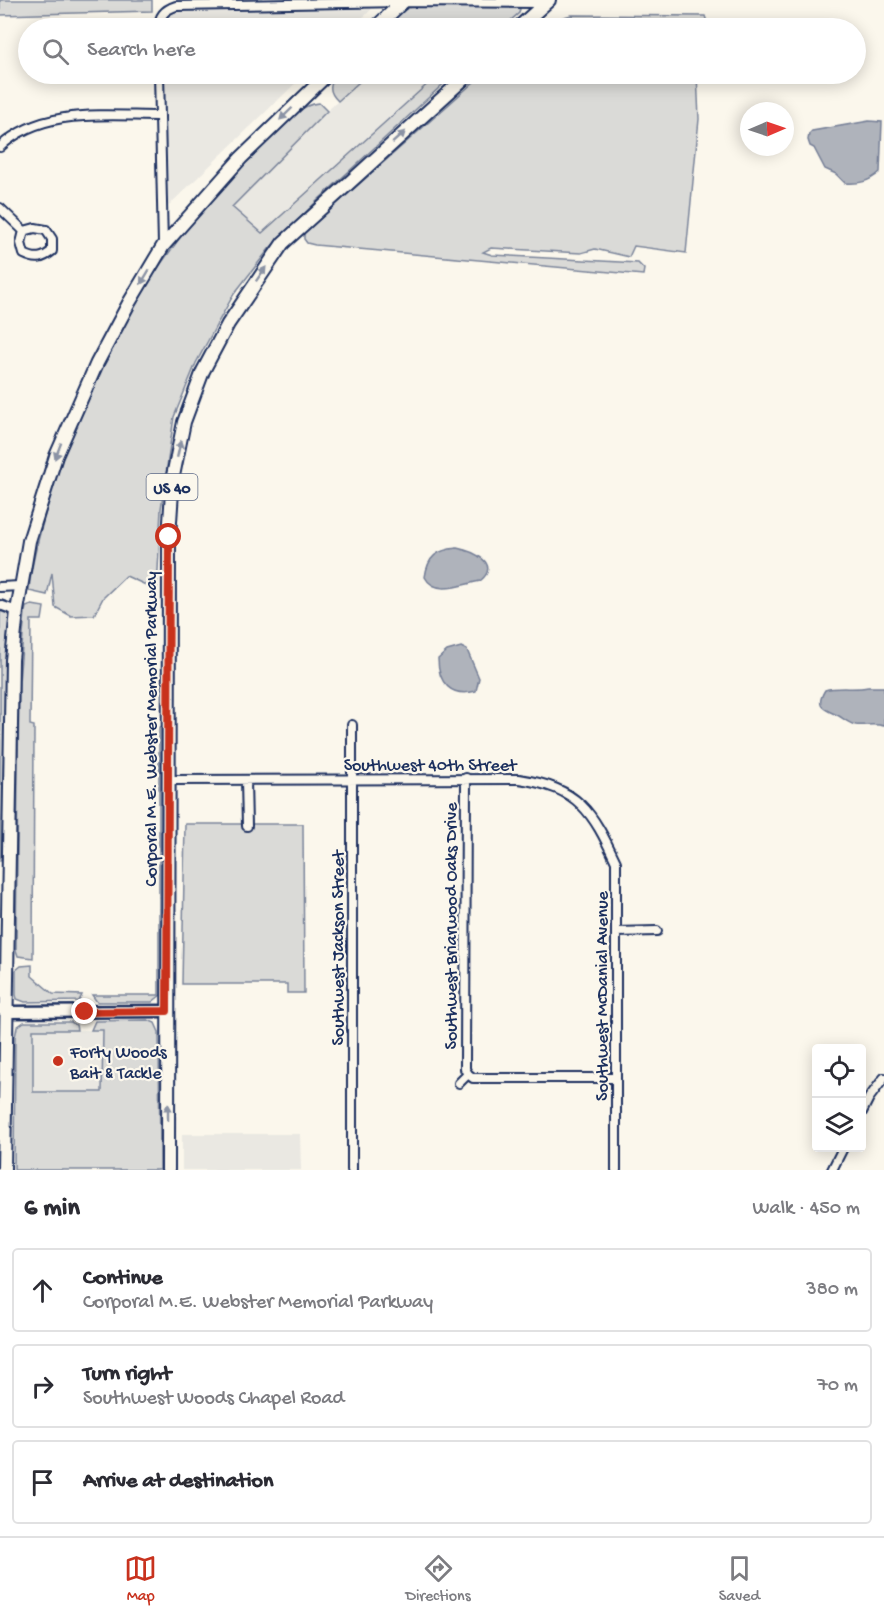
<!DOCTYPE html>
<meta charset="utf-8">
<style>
:root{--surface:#fff;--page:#f7f7f7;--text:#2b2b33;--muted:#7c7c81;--line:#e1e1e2;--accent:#c8321e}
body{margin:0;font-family:"Gochi Hand",sans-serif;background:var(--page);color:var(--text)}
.controls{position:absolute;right:18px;bottom:18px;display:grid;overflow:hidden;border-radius:6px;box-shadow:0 3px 15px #0003}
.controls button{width:54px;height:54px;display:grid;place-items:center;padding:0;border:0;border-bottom:2px solid var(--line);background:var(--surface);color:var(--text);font:30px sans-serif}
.compass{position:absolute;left:740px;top:102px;width:54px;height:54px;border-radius:50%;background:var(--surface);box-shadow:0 3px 15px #0003;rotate:88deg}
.stop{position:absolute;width:18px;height:18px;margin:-14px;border:4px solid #c8321e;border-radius:50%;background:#fff}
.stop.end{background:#c8321e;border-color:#fff;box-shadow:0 2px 6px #0008}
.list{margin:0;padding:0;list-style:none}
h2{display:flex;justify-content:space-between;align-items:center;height:78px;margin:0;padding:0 24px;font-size:26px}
h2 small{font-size:20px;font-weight:400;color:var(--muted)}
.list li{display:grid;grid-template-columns:39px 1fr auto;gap:18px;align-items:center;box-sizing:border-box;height:84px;margin:0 12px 12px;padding:0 12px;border:2px solid var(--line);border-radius:6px}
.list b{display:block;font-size:22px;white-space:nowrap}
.list p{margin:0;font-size:20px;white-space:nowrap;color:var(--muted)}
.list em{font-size:20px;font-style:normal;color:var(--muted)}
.icon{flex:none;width:33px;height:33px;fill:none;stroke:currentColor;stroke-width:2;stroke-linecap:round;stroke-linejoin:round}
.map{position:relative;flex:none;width:884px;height:1170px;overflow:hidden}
.search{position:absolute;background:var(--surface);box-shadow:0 3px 15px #0003;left:18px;right:18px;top:18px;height:66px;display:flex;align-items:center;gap:15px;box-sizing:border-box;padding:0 21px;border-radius:33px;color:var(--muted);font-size:22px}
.sheet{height:366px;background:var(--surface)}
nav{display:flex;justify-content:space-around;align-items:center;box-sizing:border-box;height:84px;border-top:2px solid var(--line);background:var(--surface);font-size:16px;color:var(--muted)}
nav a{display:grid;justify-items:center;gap:3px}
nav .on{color:var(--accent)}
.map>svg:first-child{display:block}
.built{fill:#eae8e2}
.green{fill:#dadad7;stroke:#7a849a;stroke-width:1.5}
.water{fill:#afb3bb;stroke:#747e96;stroke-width:1.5}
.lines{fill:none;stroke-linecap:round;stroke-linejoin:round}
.minor-casing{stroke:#1b2f5e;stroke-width:12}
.secondary-casing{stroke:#1b2f5e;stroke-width:15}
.primary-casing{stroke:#1b2f5e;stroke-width:16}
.minor{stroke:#fbf7ec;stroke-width:8}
.secondary{stroke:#fbf7ec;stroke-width:10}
.primary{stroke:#fbf7ec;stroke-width:12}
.oneway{fill:#8b93a5}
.route{stroke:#c8321e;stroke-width:8}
.poi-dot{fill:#c8321e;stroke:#fbf7ec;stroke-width:2}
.labels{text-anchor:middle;stroke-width:4.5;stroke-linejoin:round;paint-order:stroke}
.shield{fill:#fbf7ec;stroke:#5e6b89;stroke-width:1.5}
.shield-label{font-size:16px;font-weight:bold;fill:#1b2f5e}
.street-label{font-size:18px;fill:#1b2f5e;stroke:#fbf7ec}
.poi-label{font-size:18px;fill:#1b2f5e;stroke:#fbf7ec;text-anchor:start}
</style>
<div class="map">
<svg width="884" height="1170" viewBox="0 0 884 1170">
<rect width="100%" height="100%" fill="#fbf7ec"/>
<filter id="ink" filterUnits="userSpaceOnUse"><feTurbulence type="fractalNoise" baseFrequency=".0167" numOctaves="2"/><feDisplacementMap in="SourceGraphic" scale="12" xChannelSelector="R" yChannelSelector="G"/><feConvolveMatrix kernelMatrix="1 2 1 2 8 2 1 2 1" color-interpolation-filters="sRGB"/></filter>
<g filter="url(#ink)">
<path class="built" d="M375,6L352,28H164L168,17L178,11Z
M164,74H305L167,207Z
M368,74H427L432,80L262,233L231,207L327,111Z
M33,1030H103V1092H33Z
M182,1134H300L301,1170H182Z"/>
<path class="green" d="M0,0H152V11L0,15Z
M413,6H516L520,9L519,13L502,28H383L401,11Z
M571,15L705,16L709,28H547L561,18Z
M337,74H368L338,101C328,91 329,85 337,74Z
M427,74H454L318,200L269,249L234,294L217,324L196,363L174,417L161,509L157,590L126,576L103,598L94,615L71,616L55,607L52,573L47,595L29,591C31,564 39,537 46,511C83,375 157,247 258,149C275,134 295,105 319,103L327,111L232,207L262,233L432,80Z
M483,74H697L699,119L686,253L634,246L629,257L595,249L581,253L491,248L483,252L492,255L638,263L644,269L643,275L315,245L307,243L304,239V233Z
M32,605L44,607L42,620H31L30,725L34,726L33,958L18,956L16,950L19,682L25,612L26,607Z
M0,611L8,614L9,617L5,670L2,860L0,861Z
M159,727H161V995L152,1002H97L92,995H159Z
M185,824H303L304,993H287V984H182Z
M32,965V976L53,994L82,995L79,1001L25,1002L17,999L16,995V970L21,966Z
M148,1020L155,1023L159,1032L160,1170H14L15,1037L17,1027L24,1022H71L76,1025L77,1030H33V1092H102L103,1030H91L95,1021Z"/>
<path class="water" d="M869,121L882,122L880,172C869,182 859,184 845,183L836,174L825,169L814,148L810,146L808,140L809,134L812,131Z
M457,548C472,551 502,563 480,581C463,584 435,597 425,577C428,556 437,550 457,548Z
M461,647L467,650L479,678L476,691C451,698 438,683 438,659L447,651Z
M868,687H884V726C874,723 865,726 856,725C850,724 844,719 839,716C825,709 814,708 825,690C838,686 854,690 868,687Z"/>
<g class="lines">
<g class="minor-casing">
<path id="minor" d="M159,28C159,16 164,10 176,6L403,2L545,3
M159,74L163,245
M0,147C42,107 107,116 160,116
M0,208L24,231
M35,228L46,230L52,239V251C42,259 36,260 24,254L21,243L24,231Z
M0,587L20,586
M0,605L17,611
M466,778L465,1069L468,1074L473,1078H616
M169,780L519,779C579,788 592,811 616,862V1170
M246,780L247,826
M616,932L657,931
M459,1083L468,1074
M862,1112L869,1098L884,1078
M352,1170V725
M832,1170L843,1148"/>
</g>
<g class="secondary-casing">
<path id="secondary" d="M0,1009L6,1012L167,1011"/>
</g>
<g class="primary-casing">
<path id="primary" d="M375,28L405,0
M518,28L549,0
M4,1170L12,660L17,611L29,541L56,456L97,363L129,303L163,246L241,158L328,74
M168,1170L169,537L173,476L184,422L203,371L228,324L283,243L469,74"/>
</g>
<use href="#minor" class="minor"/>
<use href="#secondary" class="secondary"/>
<use href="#primary" class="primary"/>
</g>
<defs><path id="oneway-solid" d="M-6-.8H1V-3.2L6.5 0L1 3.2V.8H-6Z" transform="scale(1.5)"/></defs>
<g class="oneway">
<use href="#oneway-solid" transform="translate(286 114) rotate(136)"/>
<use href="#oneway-solid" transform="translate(399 137) rotate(-42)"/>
<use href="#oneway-solid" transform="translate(261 274) rotate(-55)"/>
<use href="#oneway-solid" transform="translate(145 277) rotate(121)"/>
<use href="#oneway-solid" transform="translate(179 449) rotate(-78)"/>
<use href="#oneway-solid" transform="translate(58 451) rotate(111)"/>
<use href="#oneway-solid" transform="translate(168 1112) rotate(-90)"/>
</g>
</g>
<g class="lines" filter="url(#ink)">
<path class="route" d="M85,1012L167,1011L169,537"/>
</g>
<circle class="poi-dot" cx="58" cy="1061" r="6"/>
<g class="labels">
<rect class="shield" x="146.5" y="474" width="51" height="26" rx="4.5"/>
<g class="shield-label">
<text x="172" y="493">US 40</text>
</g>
<g class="street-label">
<text transform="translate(150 729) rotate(-90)" y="6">Corporal M.E. Webster Memorial Parkway</text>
<text x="430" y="770">Southwest 40th Street</text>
<text transform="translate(450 926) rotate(-90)" y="6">Southwest Briarwood Oaks Drive</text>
<text transform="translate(337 948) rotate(-90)" y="6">Southwest Jackson Street</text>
<text transform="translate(601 996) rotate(-90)" y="6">Southwest McDanial Avenue</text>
</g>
<g class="poi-label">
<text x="70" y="1057">Forty Woods<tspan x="70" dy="21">Bait &amp; Tackle</tspan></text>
</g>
</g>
</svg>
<div class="controls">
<button><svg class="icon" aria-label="locate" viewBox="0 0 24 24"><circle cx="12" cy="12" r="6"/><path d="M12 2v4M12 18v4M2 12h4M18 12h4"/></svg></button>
<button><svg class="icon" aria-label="layers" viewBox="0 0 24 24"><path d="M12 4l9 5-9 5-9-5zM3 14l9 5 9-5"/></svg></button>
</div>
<svg class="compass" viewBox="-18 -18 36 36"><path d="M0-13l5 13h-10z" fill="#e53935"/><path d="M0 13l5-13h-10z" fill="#7c7c81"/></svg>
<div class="stop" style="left:169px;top:537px"></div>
<div class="stop end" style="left:85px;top:1012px"></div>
<div class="search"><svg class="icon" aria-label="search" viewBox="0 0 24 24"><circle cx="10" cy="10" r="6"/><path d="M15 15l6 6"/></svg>Search here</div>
</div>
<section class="sheet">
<h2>6 min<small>Walk · 450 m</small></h2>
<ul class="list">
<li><svg class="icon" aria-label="ahead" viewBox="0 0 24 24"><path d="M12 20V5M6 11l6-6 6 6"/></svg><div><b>Continue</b><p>Corporal M.E. Webster Memorial Parkway</p></div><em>380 m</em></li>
<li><svg class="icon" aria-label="right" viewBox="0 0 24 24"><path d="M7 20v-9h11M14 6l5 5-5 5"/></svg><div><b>Turn right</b><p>Southwest Woods Chapel Road</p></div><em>70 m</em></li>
<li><svg class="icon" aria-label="arrive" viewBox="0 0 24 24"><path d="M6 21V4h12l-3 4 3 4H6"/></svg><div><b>Arrive at destination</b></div></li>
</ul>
</section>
<nav>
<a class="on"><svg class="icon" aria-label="map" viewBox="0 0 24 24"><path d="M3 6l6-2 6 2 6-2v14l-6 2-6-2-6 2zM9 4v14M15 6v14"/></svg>Map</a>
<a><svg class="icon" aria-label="directions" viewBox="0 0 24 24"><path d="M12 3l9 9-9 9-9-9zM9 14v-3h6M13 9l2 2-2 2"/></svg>Directions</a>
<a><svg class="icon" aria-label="saved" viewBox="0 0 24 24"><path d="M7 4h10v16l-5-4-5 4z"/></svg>Saved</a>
</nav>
